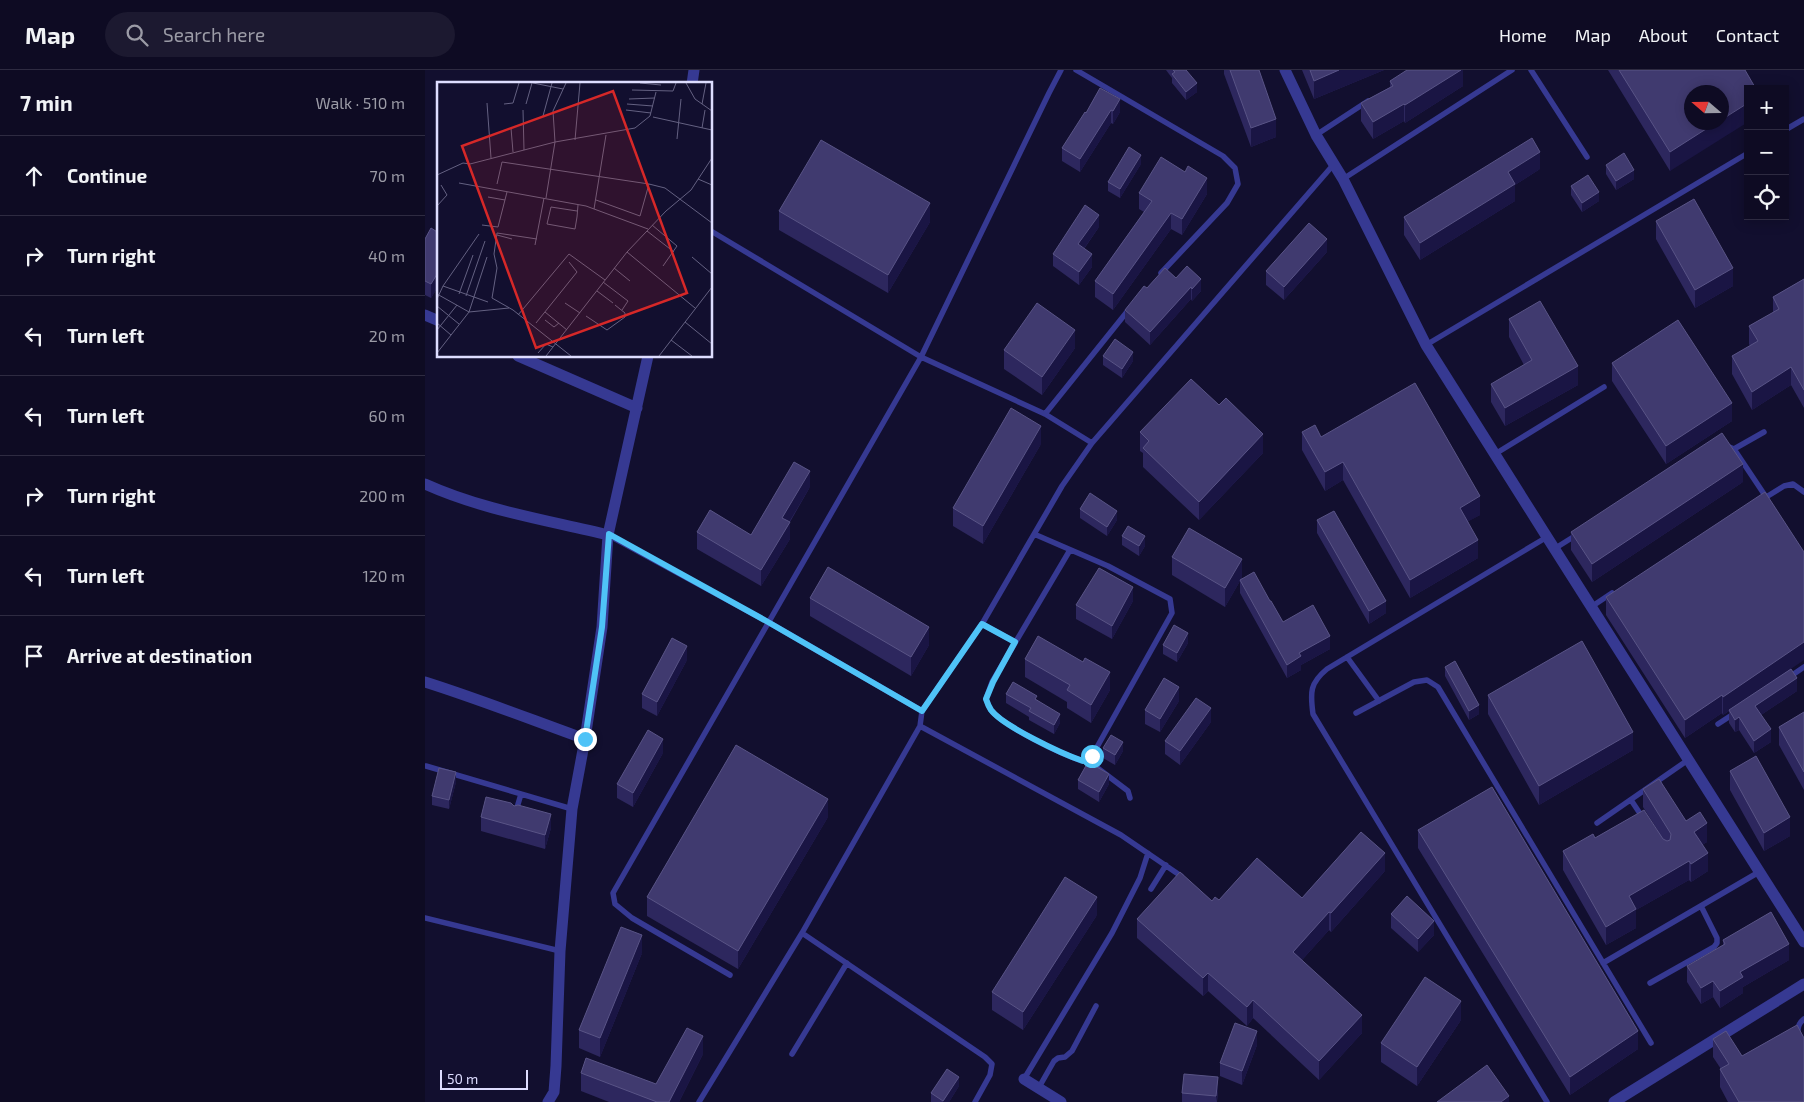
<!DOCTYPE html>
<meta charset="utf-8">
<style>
:root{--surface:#0e0b23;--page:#1c1930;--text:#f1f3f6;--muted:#9b9ba6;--line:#2e2b41}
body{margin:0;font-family:"Exo 2",sans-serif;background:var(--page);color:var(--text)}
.controls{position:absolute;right:15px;top:15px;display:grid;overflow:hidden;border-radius:0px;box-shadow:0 2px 12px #0003}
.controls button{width:45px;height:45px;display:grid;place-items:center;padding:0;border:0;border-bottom:1px solid var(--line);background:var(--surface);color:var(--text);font:25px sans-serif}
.compass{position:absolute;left:1259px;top:15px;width:45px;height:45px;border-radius:50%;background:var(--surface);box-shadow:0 2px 12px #0003;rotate:290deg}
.scale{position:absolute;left:15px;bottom:12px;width:88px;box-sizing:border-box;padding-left:5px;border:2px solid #deddff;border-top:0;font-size:14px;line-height:18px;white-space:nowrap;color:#deddff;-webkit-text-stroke:4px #120f2f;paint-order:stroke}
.stop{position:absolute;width:15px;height:15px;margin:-11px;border:4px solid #4fc3f7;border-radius:50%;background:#fff}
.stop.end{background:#4fc3f7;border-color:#fff;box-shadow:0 1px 5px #0008}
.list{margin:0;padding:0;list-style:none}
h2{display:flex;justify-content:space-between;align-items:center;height:65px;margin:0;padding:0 20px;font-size:21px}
h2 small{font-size:16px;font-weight:400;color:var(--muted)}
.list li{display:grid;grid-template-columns:32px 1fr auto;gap:15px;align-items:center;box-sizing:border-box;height:80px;padding:0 20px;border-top:1px solid var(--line)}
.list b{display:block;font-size:19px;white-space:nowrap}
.list em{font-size:16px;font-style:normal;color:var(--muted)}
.icon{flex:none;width:28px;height:28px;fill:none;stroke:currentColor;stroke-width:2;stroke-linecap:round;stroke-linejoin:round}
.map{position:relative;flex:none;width:1379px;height:1032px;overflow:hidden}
header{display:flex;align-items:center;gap:30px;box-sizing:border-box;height:70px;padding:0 25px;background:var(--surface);border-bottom:1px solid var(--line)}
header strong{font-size:24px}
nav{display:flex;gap:28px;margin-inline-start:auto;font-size:18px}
.search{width:350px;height:45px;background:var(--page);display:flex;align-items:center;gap:12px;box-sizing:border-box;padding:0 18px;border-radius:28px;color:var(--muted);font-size:19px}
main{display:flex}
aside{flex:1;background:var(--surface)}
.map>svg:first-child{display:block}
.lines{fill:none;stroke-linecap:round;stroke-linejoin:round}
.lane{stroke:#363992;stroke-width:5.5}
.street{stroke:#363992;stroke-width:11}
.wall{fill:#2d275e}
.shaded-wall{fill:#1a1544}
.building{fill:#403a6f;stroke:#595486}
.route{stroke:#4fc3f7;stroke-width:6}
.inset-road{fill:none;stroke:#646182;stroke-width:1}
.view{fill:#d62828;fill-opacity:0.15;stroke:#d62828;stroke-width:2.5}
.inset-edge{fill:none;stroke:#deddff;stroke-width:2.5}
</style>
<header>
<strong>Map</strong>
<div class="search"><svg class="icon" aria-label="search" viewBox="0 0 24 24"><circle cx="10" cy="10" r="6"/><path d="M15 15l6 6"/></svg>Search here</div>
<nav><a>Home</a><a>Map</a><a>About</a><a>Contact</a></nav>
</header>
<main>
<aside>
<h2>7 min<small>Walk · 510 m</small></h2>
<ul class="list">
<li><svg class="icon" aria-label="ahead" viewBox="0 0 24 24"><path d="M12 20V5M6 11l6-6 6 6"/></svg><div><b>Continue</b></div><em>70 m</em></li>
<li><svg class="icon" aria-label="right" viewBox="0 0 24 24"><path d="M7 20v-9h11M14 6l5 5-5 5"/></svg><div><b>Turn right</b></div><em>40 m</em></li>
<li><svg class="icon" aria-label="left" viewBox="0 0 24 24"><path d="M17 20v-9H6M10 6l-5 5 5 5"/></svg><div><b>Turn left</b></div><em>20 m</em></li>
<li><svg class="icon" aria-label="left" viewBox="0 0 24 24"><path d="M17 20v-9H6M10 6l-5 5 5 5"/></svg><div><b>Turn left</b></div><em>60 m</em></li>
<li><svg class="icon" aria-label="right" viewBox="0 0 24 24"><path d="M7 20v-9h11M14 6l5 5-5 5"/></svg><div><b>Turn right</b></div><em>200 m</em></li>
<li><svg class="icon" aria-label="left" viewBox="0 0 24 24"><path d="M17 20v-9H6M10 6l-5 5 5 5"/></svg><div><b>Turn left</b></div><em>120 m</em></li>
<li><svg class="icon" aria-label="arrive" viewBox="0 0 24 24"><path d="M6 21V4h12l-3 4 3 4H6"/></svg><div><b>Arrive at destination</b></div></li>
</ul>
</aside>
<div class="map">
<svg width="1379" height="1032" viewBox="0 0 1379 1032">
<rect width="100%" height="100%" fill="#120f2f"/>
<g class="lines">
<path class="lane" d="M651,0L798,86L810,98L813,114L802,133L736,203
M1106,0L1162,87
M1360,60L1379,49
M891,65L943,31
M918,109L1087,0
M286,161L496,287L620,344L667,373
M1001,275L1323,83
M620,344L705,238
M1302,376L1309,379L1341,427
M1309,379L1339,362
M1070,384L1179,317
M1338,429L1359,416L1368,414L1379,422
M609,464L683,496L745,529L747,543L667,686L658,691C638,685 578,656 566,640C564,637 562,632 561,629L567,612L645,480
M183,465L343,552L497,641
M1129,479L1153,464
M1166,537L1187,523
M557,554L590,572
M922,587L954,631
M1363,608L1379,597
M931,643L989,612L1002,610L1013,617L1226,973
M1293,654L1310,643
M495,656L696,765L756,806
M662,690L703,721L705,728
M1,696L147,739
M1206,730L1218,748
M91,741L96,724
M1172,753L1263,690
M726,819L741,795
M0,848L135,881
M377,863L560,987L567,994L565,1005L550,1032
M1178,893L1334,802
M305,905L207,848L190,834L188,823L496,287L624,23L636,0
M1225,913L1289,877L1292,873V868L1276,836
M1379,949C1369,957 1373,967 1379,976
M367,984L422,893
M599,1009L687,863L715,808L723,783
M613,1019L629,991L633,988L640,987L647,981L671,936
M274,1032L377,863L495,656L497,641L557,554L637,416L667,373L909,94
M1122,1032L888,644C885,622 885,613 902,599L1122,467"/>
<path class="street" d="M860,0L891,65L918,109L1001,275L1122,467L1379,872
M267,14L269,0
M0,245L14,251
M93,286L212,338
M0,414C57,440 122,450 183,465
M0,612C54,629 107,650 160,669
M599,1009L636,1032
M123,1032L129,1022L131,996L135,881L147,739L160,669L177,557L183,465L223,286
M1189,1032L1379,914"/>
</g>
<path class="wall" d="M741,0H761L772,22L761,30L747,13V8Z
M799,0H834L851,67L826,77L799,4Z
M877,0H959L889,29Z
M1038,0V16L980,53L979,51L948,69L936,51V33L965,17V11Z
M1183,0H1320L1245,101Z
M675,18L695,42L688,54L686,53L655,102L637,91V78L661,43Z
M716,94L695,128L683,121V112Z
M1181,95L1209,109L1191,120L1181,104Z
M1115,99L1090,115V131L995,190L979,165V147Z
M760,102L782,124L757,165L746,159L688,240L670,227V211L719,142L714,139V123Z
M1146,116L1174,131L1157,142L1146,125Z
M354,141L505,152L463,223L354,160Z
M1231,151L1308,216L1270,238L1231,169Z
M674,157L659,179L667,197L654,215L628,196V184Z
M14,163V215L6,228L0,225V169Z
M902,182L859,230L841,215V201Z
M751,208L776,221L767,231L766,229L725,275L700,252V240L722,218Z
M1379,209V338L1366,315L1327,340L1307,304V286L1325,276L1324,274V256L1348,243V227Z
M1084,249L1153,315L1080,356L1066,332V314L1099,295L1084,267Z
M650,278L617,325L579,299V280Z
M678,286L708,291L697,308L678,295Z
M1187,293L1307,351L1241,394L1187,311Z
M715,362L838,383L774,450L718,397V383L715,381Z
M877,362L896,367L1055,445L1043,451L1053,488L985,528L918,410L900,421L877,380Z
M616,374L558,474L528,456V438Z
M1318,412L1167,512L1146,480V462Z
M385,417L365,452V469L336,516L272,479V462L326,465Z
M655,439L692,450L682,466L655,448Z
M892,450L961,543L944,554L892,463Z
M697,466L720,476L714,486L697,475Z
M747,487L817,508V509L845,531L858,552L905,579L876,595V600L862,608L815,523V511L800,537L747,505Z
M1181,527L1366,599L1372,621L1336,645L1346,672L1329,683L1314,660L1310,662L1304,653V641L1298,645L1297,643L1260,668L1181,545Z
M385,528L504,575L486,606L385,546Z
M708,531L687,569L651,549V535Z
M763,573L752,592L738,584V575Z
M600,589L685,620L666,653L642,638V632L600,607Z
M262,590L232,646L217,638V624Z
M1020,597L1054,644L1044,650L1020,606Z
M581,624L612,630L635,653L629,664L604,650V647L581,633Z
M1063,625L1208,680L1114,735L1063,644Z
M754,631L735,662L720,654V640Z
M1379,642V720L1354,675V657Z
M786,652L755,695L740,684V671Z
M678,678L698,681L690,695L678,688Z
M238,683L208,737L192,728V714Z
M1305,701L1365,766L1339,781L1305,720Z
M653,710L684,714L674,732L653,719Z
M31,712L24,739L7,735V726Z
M1218,719L1261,751L1282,772L1277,775L1283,801L1266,812L1264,810L1211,840V858L1181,875L1138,800V781L1170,768L1233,761L1218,737Z
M89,736L126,758L120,779L56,761V747Z
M403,747L313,899L222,846V827Z
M993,760L1213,979L1145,1025L993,778Z
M960,801L906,862L904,860L877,890L937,963L894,1010L828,948L822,956L783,921L778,926L712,868V849L787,831L877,828Z
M966,844L1009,865L993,882L966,858Z
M672,845L598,960L567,940V922Z
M1298,870L1364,890L1318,917V923L1295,938L1288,927L1276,934L1262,912V896L1298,875Z
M217,883L175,987L154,978V960Z
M1036,950L992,1016L956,992V973Z
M1288,969L1317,986L1379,1032H1303L1295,1017V999H1296L1288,987Z
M832,975L817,1015L795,1006V993Z
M278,984L254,1032H184L156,1021V1003L231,1014Z
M534,1016L524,1032H506V1023Z
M793,1021L792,1032H757V1023Z"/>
<path class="shaded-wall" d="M914,0H959L889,29V11Z
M1036,0H1038V16L980,53V35Z
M772,13V22L761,30V22Z
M695,29V42L688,54V41Z
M1323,33V52L1245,101V82L1292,52H1296V50Z
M979,34V51L948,69V52Z
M686,40V53L655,102V89Z
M851,49V67L826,77V58Z
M1115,82V99L1090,115V131L995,190V173L1083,102Z
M716,85V94L695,128V119Z
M1209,100V109L1191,120V111Z
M782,108V124L757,165V149Z
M1174,122V131L1157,142V133Z
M505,133V152L463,223V205Z
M746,143V159L688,240V224Z
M674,145V157L653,187V174Z
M902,169V182L859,230V217Z
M667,184V197L654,215V202Z
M1308,198V216L1270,238V220Z
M14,201V215L6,228V214Z
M776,209V221L767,231V219Z
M766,217V229L725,275V262Z
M650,260V278L617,325V307Z
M708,282V291L697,308V299Z
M1153,296V315L1080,356V338Z
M1366,297V315L1327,340V322Z
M1307,333V351L1241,394V376Z
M616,356V374L558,474V456Z
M838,364V383L774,450V432Z
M918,392V410L900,421V402Z
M1318,394V412L1167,512V494Z
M385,401V417L357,464V448Z
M1055,426V445L1035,456V438Z
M692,441V450L682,466V457Z
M365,452V469L336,516V500Z
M720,466V476L714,486V476Z
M1053,470V488L985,528V510Z
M817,489V508L815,510V511L800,537V518Z
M708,517V531L687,569V556Z
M961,531V543L944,554V541Z
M504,557V575L486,606V587Z
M763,563V573L752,592V583Z
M905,566V579L876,595V600L862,608V595L874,583Z
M1379,572V590L1298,645V627Z
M262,576V590L232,646V632Z
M685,602V620L666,653V635Z
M1372,608V621L1330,649V636Z
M754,617V631L735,662V649Z
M1297,625V643L1260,668V650Z
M1054,635V644L1044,650V641Z
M786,638V652L755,695V681Z
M635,644V653L629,664V655Z
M1314,647V660L1310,662V650Z
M1346,659V672L1329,683V671Z
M1208,662V680L1114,735V716Z
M238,669V683L208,737V723Z
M698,672V681L690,695V685Z
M31,702V712L24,739V730Z
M684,704V714L674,732V722Z
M403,729V747L313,899V881Z
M126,744V758L120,779V765Z
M1365,747V766L1339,781V763Z
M1282,753V772L1269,780V762Z
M960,783V801L906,862V843Z
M1283,783V801L1266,812V794Z
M1264,791V810L1211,840V858L1181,875V857L1204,826Z
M672,827V845L598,960V942Z
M904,842V860L868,900V882Z
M1009,851V865L993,882V869Z
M217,865V883L175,987V968Z
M1364,874V890L1318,917V923L1295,938V921L1315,902Z
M783,903V921L778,926V908Z
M1288,911V927L1276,934V918Z
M828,930V948L822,956V937Z
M1036,931V950L992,1016V997Z
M937,945V963L894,1010V991Z
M832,961V975L817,1015V1001Z
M1213,961V979L1145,1025V1007Z
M278,966V984L254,1032H244Z
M534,1007V1016L524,1032H518Z
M793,1007V1021L791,1032V1026Z
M1084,1026V1032H1076Z"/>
<path class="building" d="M748,0H761L772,13L761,22L747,4L750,2Z
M805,0H834L851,49L826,58Z
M885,0H914L889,11Z
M982,0H1036L980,35L979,34L948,52L936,33L968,16L965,11Z
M1194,0H1320L1331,19H1323V33L1296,50V22H1266V52H1292L1245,82Z
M675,18L695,29L688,41L686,40L655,89L637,78L660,42L661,43Z
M1107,68L1115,82L1083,102L1090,114L995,173L979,147Z
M396,70L505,133L463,205L354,141Z
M704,77L716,85L695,119L683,112Z
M1199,83L1209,100L1191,111L1181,95Z
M736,87L760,102L763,96L782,108L757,149L746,143L688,224L670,211L727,131L714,123Z
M1163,105L1174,122L1157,133L1146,116Z
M1269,129L1308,198L1270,220L1231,151Z
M660,135L674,145L653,174L667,184L654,202L628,184Z
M884,153L902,169L859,217L841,201Z
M6,158L14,163V201L6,214L0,211V169Z
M762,196L776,209L767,219L766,217L725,262L700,240L719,216L722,218L740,198L751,208Z
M1379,209V320L1366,297L1327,322L1307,286L1333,271L1324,256L1354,239L1348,227Z
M1115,231L1153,296L1080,338L1066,314L1107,290L1084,249Z
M612,233L650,260L617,307L579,280Z
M1253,250L1307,333L1241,376L1187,293Z
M690,269L708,282L697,299L678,286Z
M766,309L794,335L801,328L838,364L774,432L718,378L724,371L715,362Z
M990,313L1055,426L1035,438L1053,470L985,510L918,392L900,402L877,362L890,355L896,367Z
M586,338L616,356L558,456L528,438Z
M1297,363L1318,394L1167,494L1146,462Z
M369,392L385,401L357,448L365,452L336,500L272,462L285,440L326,465Z
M1340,422L1379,482V572L1298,627L1297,625L1260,650L1181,527Z
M665,423L692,441L682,457L655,439Z
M909,441L961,531L944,541L892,450Z
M703,456L720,466L714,476L697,466Z
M764,458L817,489L800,518L747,487Z
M403,497L504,557L486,587L385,528Z
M674,498L708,517L687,556L651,535Z
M829,502L845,531H846L858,552L888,535L905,566L874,583L876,586L862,595L815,510Z
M749,555L763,563L752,583L738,575Z
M613,566L658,592L660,588L685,602L666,635L642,620L645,615L600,589Z
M247,568L262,576L232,632L217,624Z
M1157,571L1208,662L1114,716L1063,625Z
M1030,591L1054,635L1044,641L1020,597Z
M1366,599L1372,608L1330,636L1346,659L1329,671L1314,647L1310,650L1304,640Z
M739,608L754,617L735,649L720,640Z
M588,612L612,626L610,629L635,644L629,655L604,641L606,638L581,624Z
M771,628L786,638L755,681L740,671Z
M1379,642V702L1354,657Z
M223,660L238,669L208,723L192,714Z
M686,665L698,672L690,685L678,678Z
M311,675L403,729L313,881L222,827Z
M1331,686L1365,747L1339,763L1305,701Z
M663,692L684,704L674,722L653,710Z
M14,698L31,702L24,730L7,726Z
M1234,709L1261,751L1275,742L1282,753L1269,762L1283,783L1266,794L1264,791L1204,826L1211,839L1181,857L1138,781L1168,764L1170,768L1219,740L1238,769L1242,771L1245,770L1246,764L1218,719Z
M1067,717L1213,961L1145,1007L993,760Z
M61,727L86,733L89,736L93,735L126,744L120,765L56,747Z
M936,762L960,783L906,843L904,842L868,882L937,945L894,991L828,930L822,937L783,903L778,908L712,849L755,802L787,831L790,827L794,830L832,788L877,828Z
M640,807L672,827L598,942L567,922Z
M982,826L1009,851L993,869L966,844Z
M1346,842L1364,874L1315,902L1318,907L1295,921L1288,911L1276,918L1262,896L1300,874L1298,870Z
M196,857L217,865L175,968L154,960Z
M1000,907L1036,931L992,997L956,973Z
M810,953L832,961L817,1001L795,993Z
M1372,955L1379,968V1032H1314L1295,999L1304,994L1288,969L1301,961L1317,986Z
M262,958L278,966L244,1032H232L156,1003L161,988L231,1014Z
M1062,995L1084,1026L1076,1032H1012Z
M522,999L534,1007L518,1031L506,1023Z
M759,1004L793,1007L791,1026L757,1023Z"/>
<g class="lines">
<path class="route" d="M160,669L177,557L184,464L343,552L497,641L557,554L590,572L568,612L561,629C562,632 564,637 566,640C578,656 637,684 658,691L667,686"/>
</g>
<g transform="translate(12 12)">
<rect width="275" height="275" fill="#120f2f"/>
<path class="inset-road" d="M96,1L126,7M203,1L224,3M249,1L258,17L275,29M195,8L236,9L239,1M192,17L218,16M50,21L54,76M67,22L76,21L82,1M89,22L95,1M190,22L216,24M265,22L269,1M86,28L87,68M189,28L214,31M106,34L115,1M216,35L275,48M74,46L76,70M265,46L268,28M240,57L244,17M138,58L143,1M0,93L26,81L33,82L118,60L198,46L213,34L219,10M261,97L275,103M22,101L149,124L211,147M60,102L65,80L212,102L228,106L275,141M51,115L68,118M109,116L118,60L116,29L129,1M159,118L203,134L212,102M0,124L10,113L4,103M157,127L169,53M140,129L114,125L110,142L138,147L140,135L141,123M45,143L61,145L70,110M215,143L240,164L226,184M210,149L237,170M60,153L75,157M100,157L60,151L57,172L60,186L55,216L76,228L134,274M98,163L107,116M190,170L258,226M255,175L275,192M177,186L193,199M166,200L191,219L185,228M6,204L51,220M160,209L176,221M0,212L32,230L72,226M22,212L36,173M29,214L48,159M0,217L6,204L42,152M128,221L143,231M0,224L22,242M108,230L130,248M81,233L132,172L168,198M149,234L170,248L188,235V231L178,223M108,238L117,245L122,241M248,240L275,262M0,241L14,253M99,241L140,190L132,180M0,248L20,223M234,258L255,274M0,271L32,230L50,175M101,271L109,262L116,265M109,274L190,170L229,129L254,108L275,76M222,274L275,205"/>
<path class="view" d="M176,9L250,211L99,266L25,64Z"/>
<rect width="275" height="275" class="inset-edge"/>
</g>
</svg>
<div class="controls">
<button>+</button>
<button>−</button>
<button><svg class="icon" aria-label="locate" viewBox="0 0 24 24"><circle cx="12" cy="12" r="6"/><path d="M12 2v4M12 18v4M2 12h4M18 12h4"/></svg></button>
</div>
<svg class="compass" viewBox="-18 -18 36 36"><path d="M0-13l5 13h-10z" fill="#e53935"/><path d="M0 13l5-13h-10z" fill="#9b9ba6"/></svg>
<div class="scale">50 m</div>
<div class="stop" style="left:667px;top:686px"></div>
<div class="stop end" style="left:160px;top:669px"></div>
</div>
</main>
